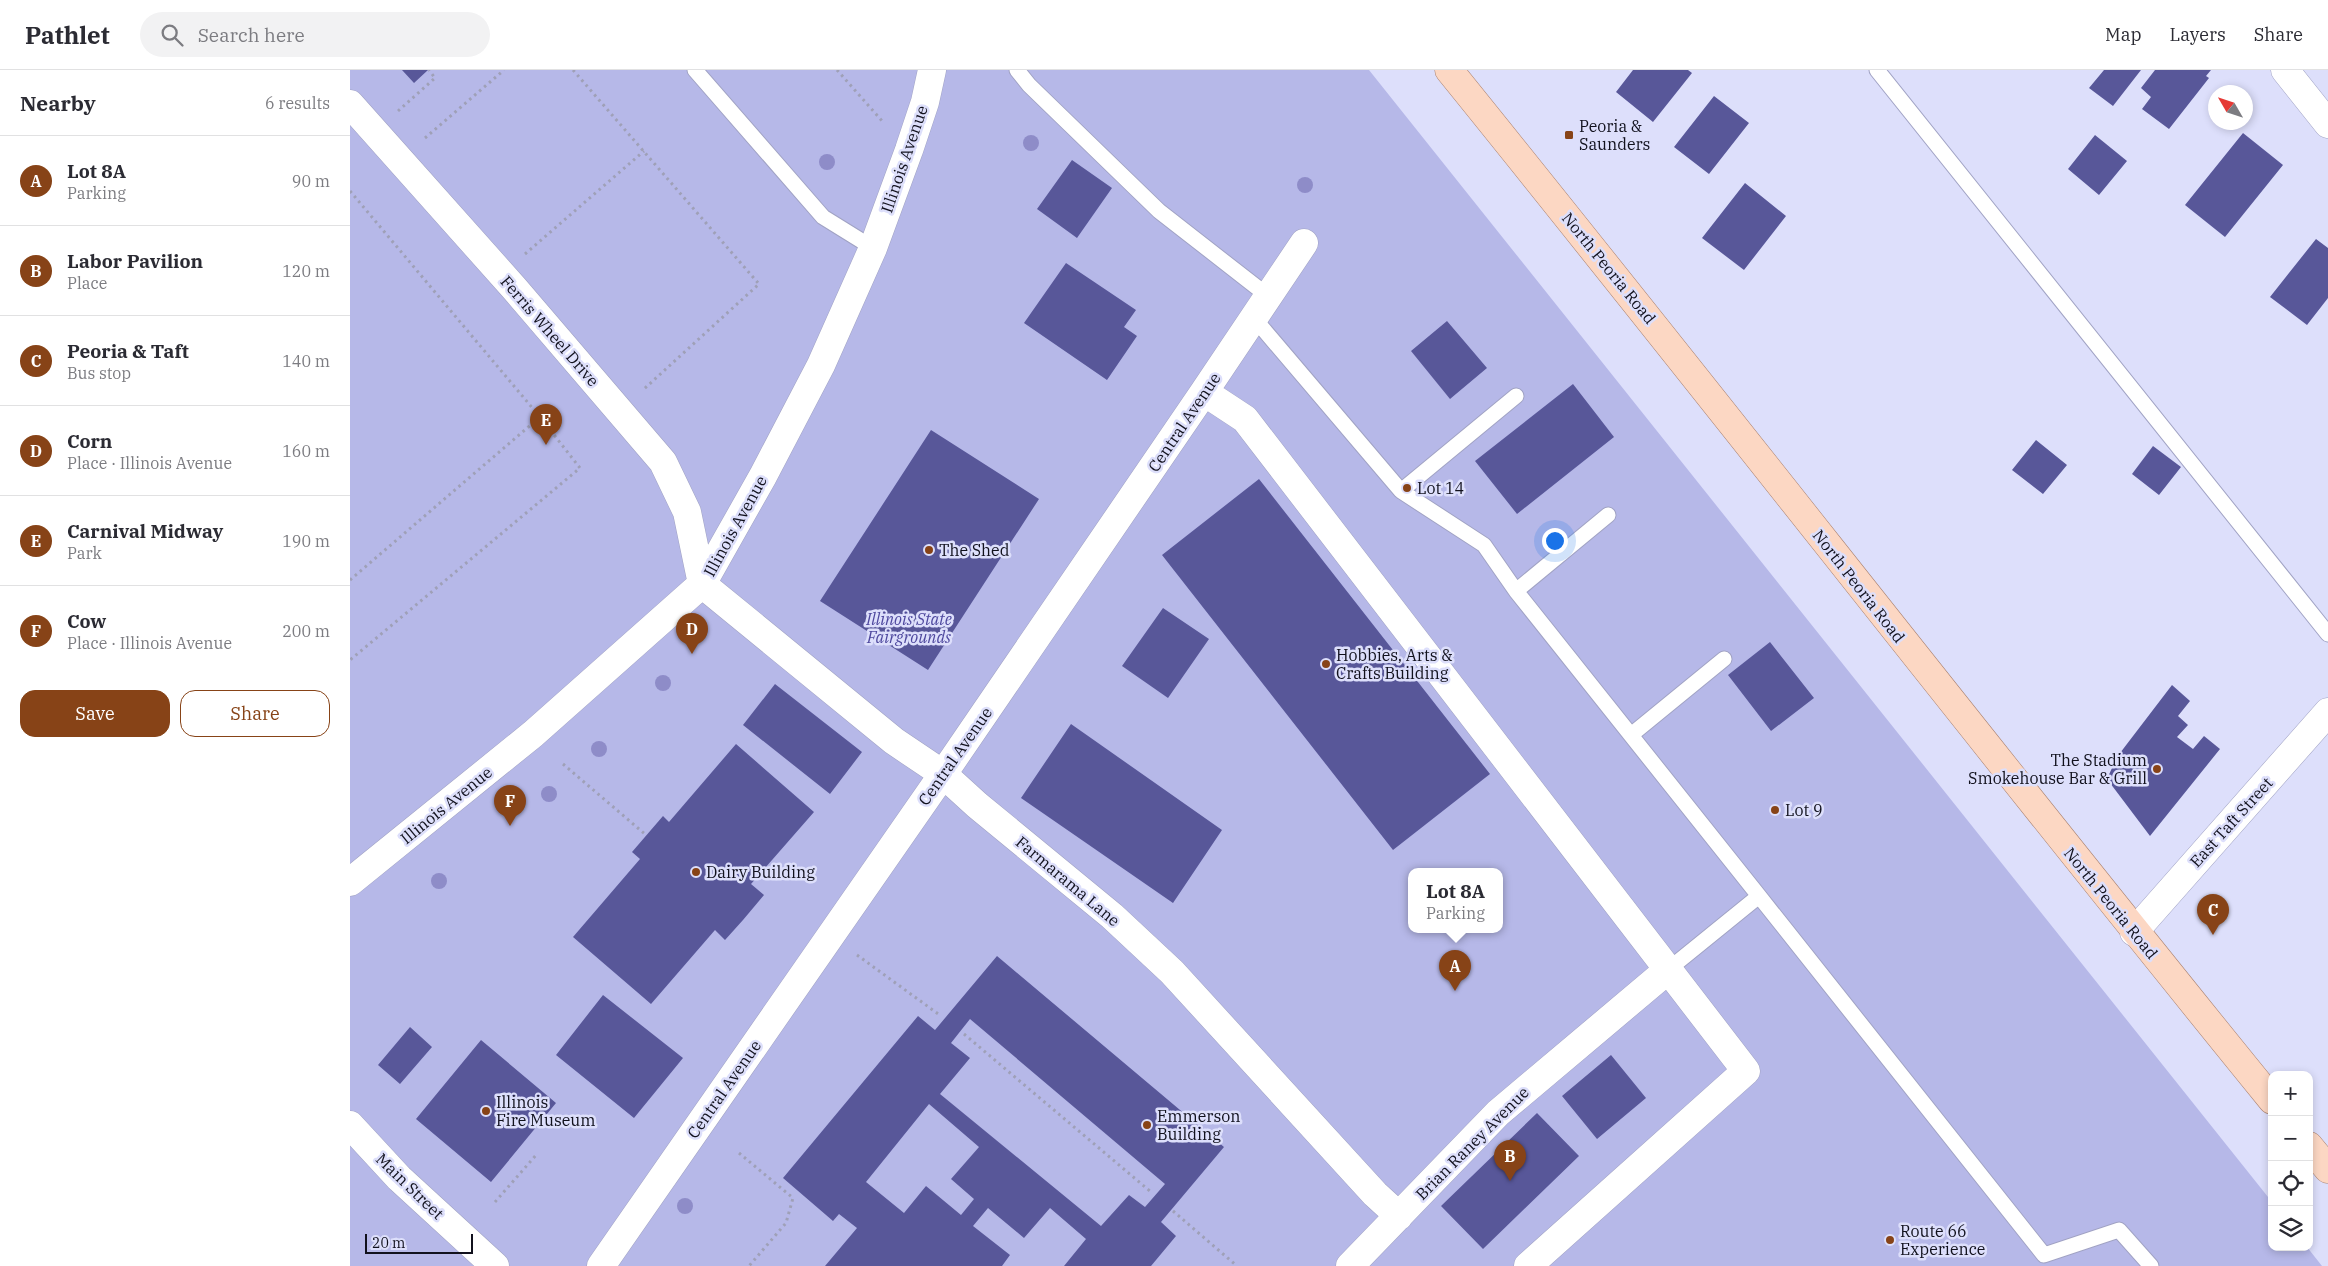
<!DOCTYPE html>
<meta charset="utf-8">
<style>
:root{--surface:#fff;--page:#f2f2f3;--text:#2b2b33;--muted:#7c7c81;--line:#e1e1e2;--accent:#874317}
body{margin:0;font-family:"IBM Plex Serif",serif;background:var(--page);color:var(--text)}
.controls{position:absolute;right:15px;bottom:15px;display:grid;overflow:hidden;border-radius:10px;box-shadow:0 2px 8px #0003}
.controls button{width:45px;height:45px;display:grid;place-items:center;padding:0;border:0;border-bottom:1px solid var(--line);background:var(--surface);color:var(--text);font:25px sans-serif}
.compass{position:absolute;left:1858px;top:15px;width:45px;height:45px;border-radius:50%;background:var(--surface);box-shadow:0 2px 8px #0003;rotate:309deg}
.scale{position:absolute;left:15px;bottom:12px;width:108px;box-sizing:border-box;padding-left:5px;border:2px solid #11111d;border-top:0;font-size:14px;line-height:18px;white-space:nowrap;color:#11111d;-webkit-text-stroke:4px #dddffb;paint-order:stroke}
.you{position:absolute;left:1204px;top:470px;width:18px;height:18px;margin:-12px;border:4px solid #fff;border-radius:50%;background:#1a73e8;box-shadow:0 0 0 8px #1a73e833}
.badge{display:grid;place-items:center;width:32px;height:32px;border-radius:50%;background:var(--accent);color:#fff;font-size:16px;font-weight:700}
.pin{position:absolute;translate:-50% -41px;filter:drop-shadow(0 1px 2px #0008)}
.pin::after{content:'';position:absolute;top:26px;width:18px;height:15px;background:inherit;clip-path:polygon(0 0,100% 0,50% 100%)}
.popup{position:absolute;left:1058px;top:798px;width:95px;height:65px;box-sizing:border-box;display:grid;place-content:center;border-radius:10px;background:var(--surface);filter:drop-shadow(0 1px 4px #0005);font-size:16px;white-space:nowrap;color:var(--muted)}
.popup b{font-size:19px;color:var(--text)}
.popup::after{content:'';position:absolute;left:50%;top:100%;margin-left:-10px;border:10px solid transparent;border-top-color:var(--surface)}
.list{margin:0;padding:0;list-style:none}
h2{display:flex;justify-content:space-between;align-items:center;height:65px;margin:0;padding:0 20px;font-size:21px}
h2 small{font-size:16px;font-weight:400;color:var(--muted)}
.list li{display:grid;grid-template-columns:32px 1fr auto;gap:15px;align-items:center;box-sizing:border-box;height:90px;padding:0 20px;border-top:1px solid var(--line)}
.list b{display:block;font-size:19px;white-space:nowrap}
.list p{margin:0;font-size:16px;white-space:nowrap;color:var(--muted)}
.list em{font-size:16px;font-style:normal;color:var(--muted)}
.actions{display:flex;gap:10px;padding:15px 20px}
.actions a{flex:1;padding:11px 0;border:1px solid var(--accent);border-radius:15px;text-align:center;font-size:18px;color:var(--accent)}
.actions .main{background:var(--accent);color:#fff}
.icon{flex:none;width:28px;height:28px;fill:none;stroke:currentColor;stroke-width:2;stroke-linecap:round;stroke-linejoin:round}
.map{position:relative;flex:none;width:1978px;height:1196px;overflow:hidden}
header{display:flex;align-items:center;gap:30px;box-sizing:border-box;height:70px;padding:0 25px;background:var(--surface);border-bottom:1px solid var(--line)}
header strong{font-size:24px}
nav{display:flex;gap:28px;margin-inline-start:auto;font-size:18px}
.search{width:350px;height:45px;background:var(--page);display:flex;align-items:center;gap:12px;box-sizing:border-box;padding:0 18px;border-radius:28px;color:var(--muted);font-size:19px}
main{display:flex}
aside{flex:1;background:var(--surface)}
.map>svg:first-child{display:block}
.green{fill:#b6b8e8;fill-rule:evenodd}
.building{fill:#585799;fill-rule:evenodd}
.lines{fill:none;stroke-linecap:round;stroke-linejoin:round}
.lane-casing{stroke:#a1a3c4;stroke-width:17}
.street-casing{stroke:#a1a3c4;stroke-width:29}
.primary-casing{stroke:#a8806f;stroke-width:29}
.path{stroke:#9fa0b7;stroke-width:3;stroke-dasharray:2.5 4;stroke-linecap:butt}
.lane{stroke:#fff;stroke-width:15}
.street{stroke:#fff;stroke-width:28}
.primary{stroke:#fcd7c3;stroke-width:28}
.tree{fill:#8e8cc8}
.poi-dot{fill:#874317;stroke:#dddffb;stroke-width:2}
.labels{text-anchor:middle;stroke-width:5;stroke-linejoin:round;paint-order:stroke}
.poi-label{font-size:16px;fill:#11111d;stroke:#dddffb;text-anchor:start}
.street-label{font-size:16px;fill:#11111d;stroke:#dddffb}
.park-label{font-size:16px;font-style:italic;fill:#4e489e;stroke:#dddffb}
</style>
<header>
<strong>Pathlet</strong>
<div class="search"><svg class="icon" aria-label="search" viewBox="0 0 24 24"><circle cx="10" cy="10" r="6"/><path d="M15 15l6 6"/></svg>Search here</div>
<nav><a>Map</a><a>Layers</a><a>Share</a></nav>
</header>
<main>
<aside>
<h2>Nearby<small>6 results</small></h2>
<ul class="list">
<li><span class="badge">A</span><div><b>Lot 8A</b><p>Parking</p></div><em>90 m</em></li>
<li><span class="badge">B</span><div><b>Labor Pavilion</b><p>Place</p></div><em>120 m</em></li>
<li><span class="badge">C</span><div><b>Peoria &amp; Taft</b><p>Bus stop</p></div><em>140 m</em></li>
<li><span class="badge">D</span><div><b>Corn</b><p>Place · Illinois Avenue</p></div><em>160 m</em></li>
<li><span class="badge">E</span><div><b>Carnival Midway</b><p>Park</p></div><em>190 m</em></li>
<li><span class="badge">F</span><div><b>Cow</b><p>Place · Illinois Avenue</p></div><em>200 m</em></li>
</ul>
<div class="actions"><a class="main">Save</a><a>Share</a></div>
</aside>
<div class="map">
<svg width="1978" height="1196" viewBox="0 0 1978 1196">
<rect width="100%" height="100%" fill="#dddffb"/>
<path class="green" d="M0,0H1019L1922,1132V1177H1957L1972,1196H0ZM1061,802H1149V860H1061Z"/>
<path class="building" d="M52,0H78L64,13Z
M1283,0H1338L1342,3L1303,52L1266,22Z
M1754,0H1791L1763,36L1739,18Z
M1805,0H1861L1856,6L1859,8L1819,59L1792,39L1801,27L1791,18Z
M1364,26L1399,53L1359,104L1324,77Z
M1893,63L1933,95L1875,167L1835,135Z
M1745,65L1777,91L1749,125L1718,99Z
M722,90L762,118L727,168L687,139Z
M1395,113L1436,146L1394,200L1352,168Z
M1966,169L1978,178V228L1957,255L1920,227Z
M716,193L786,240L774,257L787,266L757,310L674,253Z
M1097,251L1137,298L1100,329L1061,281Z
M1223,314L1264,367L1167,444L1125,391Z
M581,360L689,429L578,600L470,531Z
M1686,370L1717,395L1693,424L1662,400Z
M1803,376L1831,397L1809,425L1782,404Z
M909,409L1140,704L1043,780L812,485Z
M813,538L859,569L818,628L772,596Z
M1420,572L1464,628L1421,661L1378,605Z
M425,614L512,682L480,724L393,655Z
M1822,615L1840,631L1828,646L1838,655L1827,667L1843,679L1854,666L1870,679L1800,766L1757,709L1767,687Z
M721,654L872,760L823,833L671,728Z
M386,674L464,742L401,814L414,825L393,850L375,870L365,860L301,934L223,867L290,789L282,782L313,746L319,752Z
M647,886L874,1077L811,1152L826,1166L801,1196H714L736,1169L700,1138L674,1168L638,1138L623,1156L660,1185L652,1196H475L507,1158L489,1144L483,1151L433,1108L568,946L585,960ZM620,949L815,1114L795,1137L779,1125L751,1156L590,1024L620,988L601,973ZM579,1034L629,1077L601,1109L624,1129L611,1145L576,1116L554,1143L516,1112Z
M253,925L333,988L284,1048L206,985Z
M60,957L82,977L50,1014L28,995Z
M131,970L206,1033L141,1112L66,1049Z
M1261,985L1296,1028L1247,1069L1212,1026Z
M1187,1043L1229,1086L1133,1179L1091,1136Z"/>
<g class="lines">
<g class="lane-casing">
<path id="lane" d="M345,0L473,147L523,178
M667,0L679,15L809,141L918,226
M1527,0L1978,564
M903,247L1051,421L1166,326
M1051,421L1134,475L1166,521
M1258,445L1166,521L1409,826L1319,899
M1281,665L1374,589
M1409,826L1694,1185L1769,1160L1801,1196"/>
</g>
<g class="street-casing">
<path id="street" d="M1935,0L1978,54
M0,34L164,218L313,392L337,442L352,514
M854,322L895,349L1396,1001L1178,1196
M352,514L544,671L593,704L627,735L762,846L822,902L1025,1124L1049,1146
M0,812L183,664L352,514L413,406L471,295L523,178L559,80L575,32L582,0
M1784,862L1978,642
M0,1055L49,1108L145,1196
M251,1196L593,704L854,322L954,173
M1000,1196L1148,1043L1319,899"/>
</g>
<g class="primary-casing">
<path id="primary" d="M1099,0C1375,341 1644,689 1922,1030
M1959,1076L1978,1099"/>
</g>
<path class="path" d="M223,0L409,214L294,319
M487,0L533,52
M48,41L85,8L79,0
M75,68L154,0
M0,121L190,347L230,398L0,590
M175,184L294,81
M0,510L190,347
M213,694L296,765
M507,885L591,946
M614,964L801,1122
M389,1083L443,1128L436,1153L399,1196
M145,1132L187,1084
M823,1141L887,1196"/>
<use href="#lane" class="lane"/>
<use href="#street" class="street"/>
<use href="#primary" class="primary"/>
</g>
<g class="tree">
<circle cx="681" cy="73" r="8"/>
<circle cx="477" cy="92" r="8"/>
<circle cx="955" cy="115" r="8"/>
<circle cx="313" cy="613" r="8"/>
<circle cx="249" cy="679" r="8"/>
<circle cx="199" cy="724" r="8"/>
<circle cx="89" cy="811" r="8"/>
<circle cx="335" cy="1136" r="8"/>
</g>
<g class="poi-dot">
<rect x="1214" y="60" width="10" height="10" rx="2.5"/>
<circle cx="1057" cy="418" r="5"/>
<circle cx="579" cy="480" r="5"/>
<circle cx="976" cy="594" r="5"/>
<circle cx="1807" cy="699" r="5"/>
<circle cx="1425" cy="740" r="5"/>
<circle cx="346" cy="802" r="5"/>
<circle cx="136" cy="1041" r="5"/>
<circle cx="797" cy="1055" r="5"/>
<circle cx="1540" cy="1170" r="5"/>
</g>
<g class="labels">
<g class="poi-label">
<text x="1229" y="62">Peoria &amp;<tspan x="1229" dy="18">Saunders</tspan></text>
<text x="1067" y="424">Lot 14</text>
<text x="589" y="486">The Shed</text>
<text x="986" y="591">Hobbies, Arts &amp;<tspan x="986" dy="18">Crafts Building</tspan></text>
<text x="1797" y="696" text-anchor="end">The Stadium<tspan x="1797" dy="18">Smokehouse Bar &amp; Grill</tspan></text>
<text x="1435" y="746">Lot 9</text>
<text x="356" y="808">Dairy Building</text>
<text x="146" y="1038">Illinois<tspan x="146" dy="18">Fire Museum</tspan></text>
<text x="807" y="1052">Emmerson<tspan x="807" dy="18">Building</tspan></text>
<text x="1550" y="1167">Route 66<tspan x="1550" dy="18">Experience</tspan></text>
</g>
<g class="street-label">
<text transform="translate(554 89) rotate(-71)" y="6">Illinois Avenue</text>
<text transform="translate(1259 198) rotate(51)" y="6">North Peoria Road</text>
<text transform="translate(200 261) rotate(49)" y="6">Ferris Wheel Drive</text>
<text transform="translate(834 352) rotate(-56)" y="6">Central Avenue</text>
<text transform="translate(385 456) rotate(-61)" y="6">Illinois Avenue</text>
<text transform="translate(1509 516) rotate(52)" y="6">North Peoria Road</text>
<text transform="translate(605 686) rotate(-55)" y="6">Central Avenue</text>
<text transform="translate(96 735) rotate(-39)" y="6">Illinois Avenue</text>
<text transform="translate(1881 752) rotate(-48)" y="6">East Taft Street</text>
<text transform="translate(718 811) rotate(40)" y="6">Farmarama Lane</text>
<text transform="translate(1761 833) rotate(51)" y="6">North Peoria Road</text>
<text transform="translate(374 1019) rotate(-55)" y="6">Central Avenue</text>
<text transform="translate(1122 1073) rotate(-45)" y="6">Brian Raney Avenue</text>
<text transform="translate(60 1116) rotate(44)" y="6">Main Street</text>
</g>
<g class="park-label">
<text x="559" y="555">Illinois State<tspan x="559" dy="18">Fairgrounds</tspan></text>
</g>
</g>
</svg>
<div class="controls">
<button>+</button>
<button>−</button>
<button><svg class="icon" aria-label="locate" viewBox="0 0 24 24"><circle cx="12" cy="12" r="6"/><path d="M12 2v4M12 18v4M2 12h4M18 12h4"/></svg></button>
<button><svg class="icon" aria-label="layers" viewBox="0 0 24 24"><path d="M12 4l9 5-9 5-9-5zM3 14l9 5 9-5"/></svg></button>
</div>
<svg class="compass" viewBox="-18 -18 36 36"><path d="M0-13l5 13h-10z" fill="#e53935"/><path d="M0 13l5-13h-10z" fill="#7c7c81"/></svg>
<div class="scale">20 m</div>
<div class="you"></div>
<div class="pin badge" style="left:1105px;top:921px">A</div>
<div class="popup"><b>Lot 8A</b>Parking</div>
<div class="pin badge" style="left:1160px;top:1111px">B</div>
<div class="pin badge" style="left:1863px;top:865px">C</div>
<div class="pin badge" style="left:342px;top:584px">D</div>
<div class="pin badge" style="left:196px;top:375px">E</div>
<div class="pin badge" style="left:160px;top:756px">F</div>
</div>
</main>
